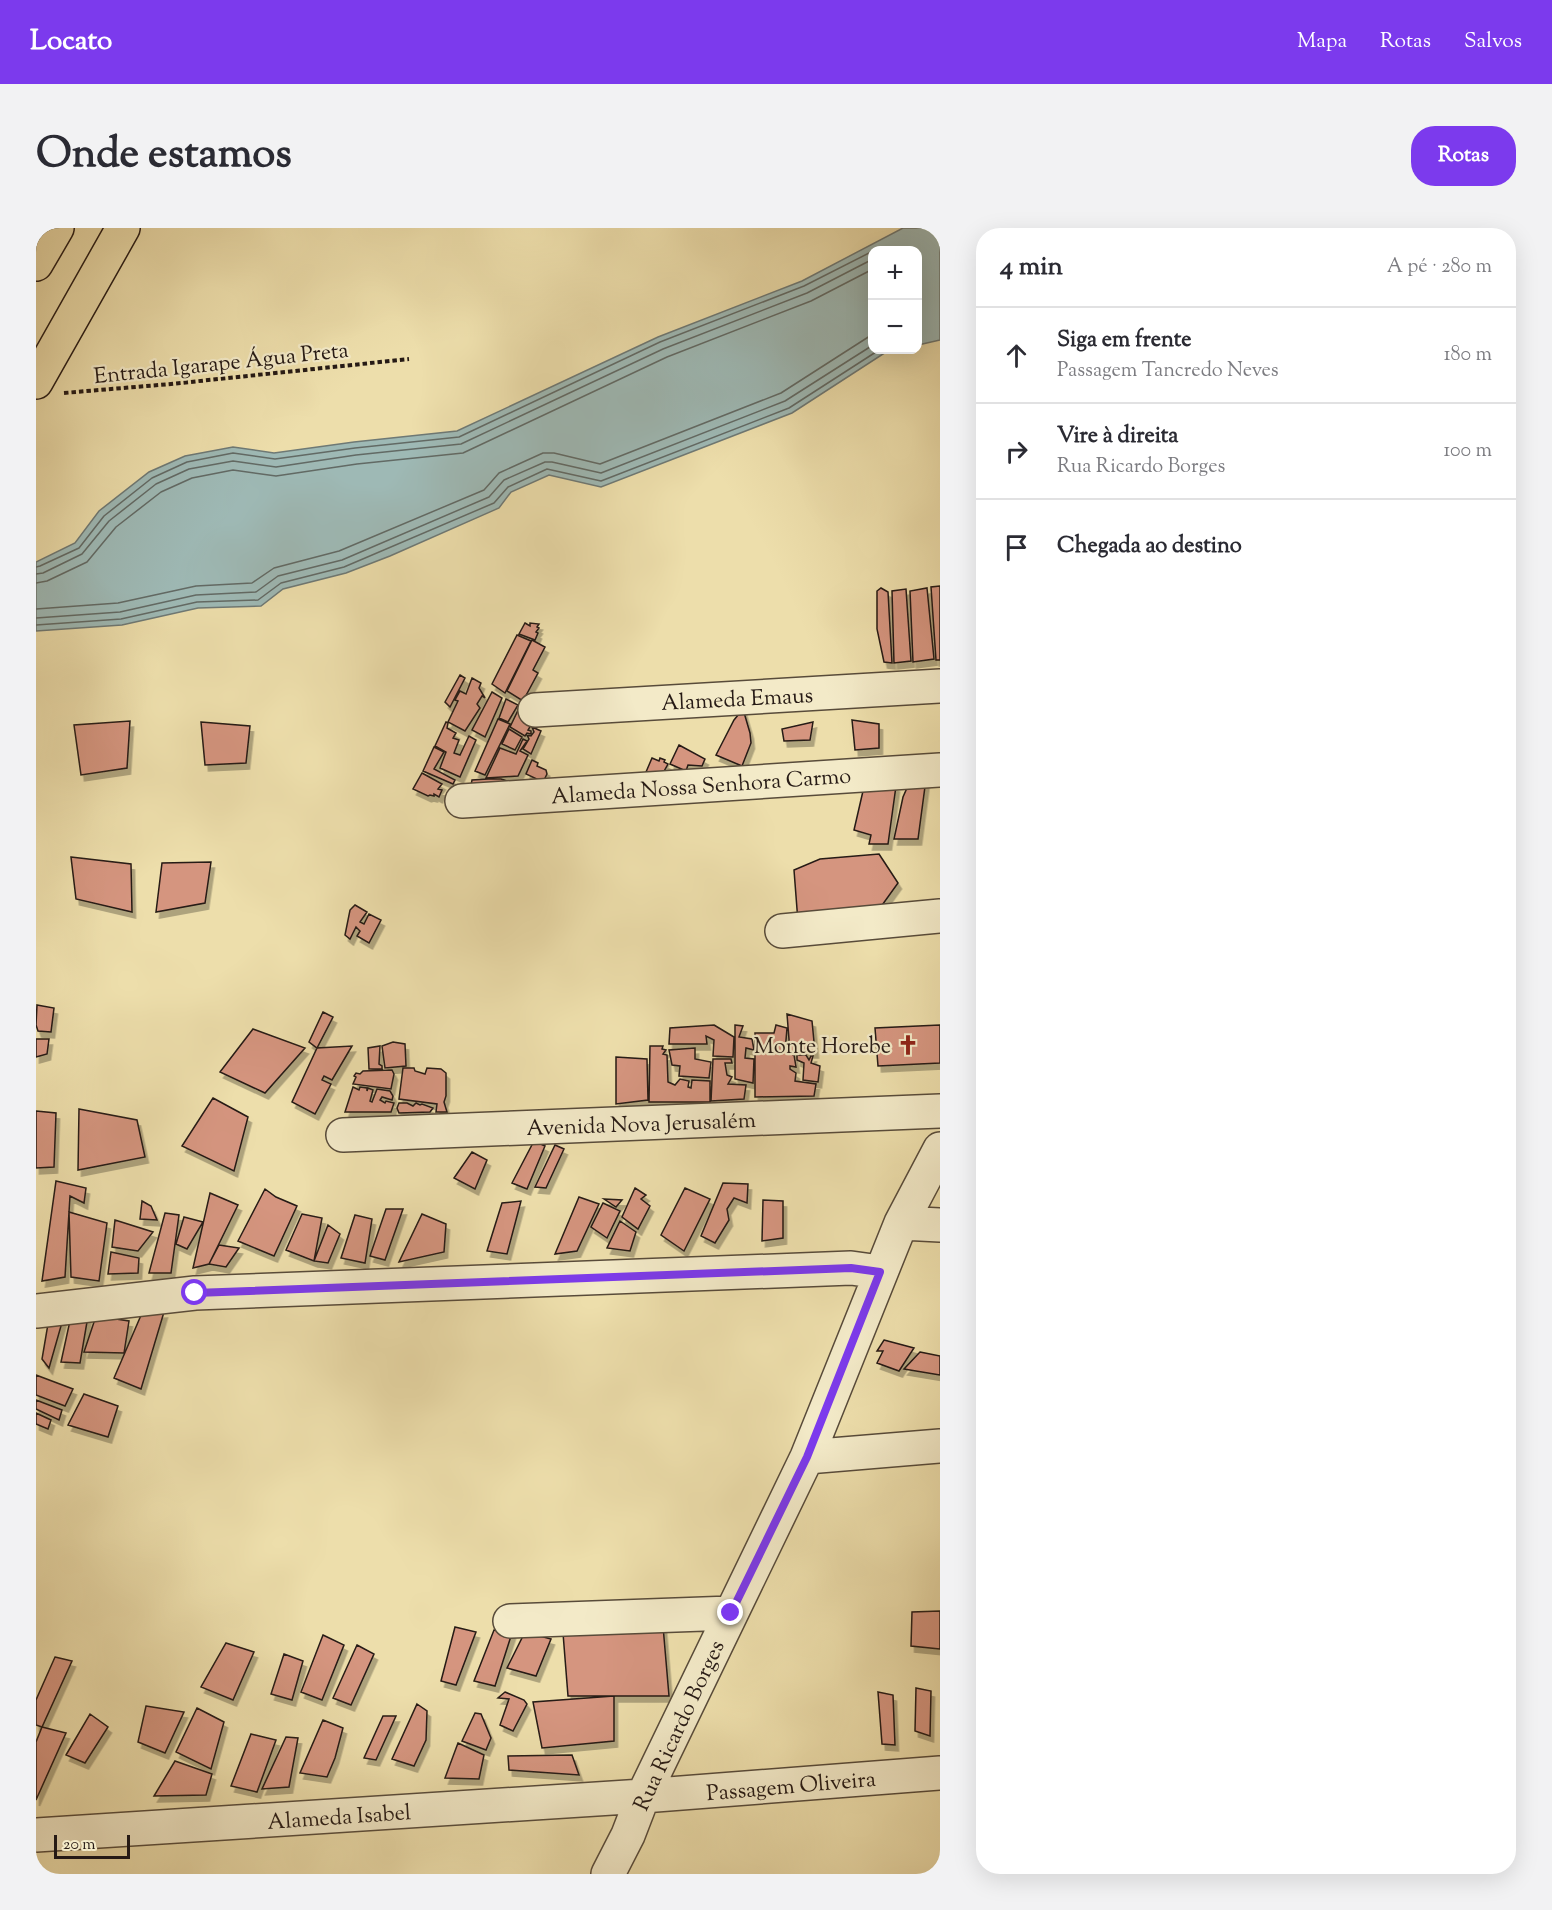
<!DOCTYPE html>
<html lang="pt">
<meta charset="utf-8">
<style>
:root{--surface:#fff;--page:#f2f2f3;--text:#2b2b33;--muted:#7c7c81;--line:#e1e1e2;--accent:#7c3aed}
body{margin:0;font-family:"Sorts Mill Goudy",serif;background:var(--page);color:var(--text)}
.controls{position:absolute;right:18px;top:18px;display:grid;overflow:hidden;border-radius:12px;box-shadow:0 6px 24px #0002}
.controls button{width:54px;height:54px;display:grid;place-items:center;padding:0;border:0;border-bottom:2px solid var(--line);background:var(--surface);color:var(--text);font:30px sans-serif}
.scale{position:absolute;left:18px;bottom:15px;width:76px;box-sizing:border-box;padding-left:6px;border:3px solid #261a15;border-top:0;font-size:16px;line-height:21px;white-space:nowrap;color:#261a15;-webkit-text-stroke:4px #f3eac8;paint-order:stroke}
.stop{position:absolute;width:18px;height:18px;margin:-14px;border:4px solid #7c3aed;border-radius:50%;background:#fff}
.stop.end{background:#7c3aed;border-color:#fff;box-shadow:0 2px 6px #0008}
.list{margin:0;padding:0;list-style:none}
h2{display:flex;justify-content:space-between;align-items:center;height:78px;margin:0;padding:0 24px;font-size:26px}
h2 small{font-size:20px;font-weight:400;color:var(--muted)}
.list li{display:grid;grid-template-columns:39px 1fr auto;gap:18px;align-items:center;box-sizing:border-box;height:96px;padding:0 24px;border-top:2px solid var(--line)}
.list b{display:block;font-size:22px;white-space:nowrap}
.list p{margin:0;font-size:20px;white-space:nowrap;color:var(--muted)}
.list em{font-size:20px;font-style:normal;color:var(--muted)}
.icon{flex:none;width:33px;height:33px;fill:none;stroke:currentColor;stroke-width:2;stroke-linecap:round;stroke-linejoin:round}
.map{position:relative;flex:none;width:904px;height:1646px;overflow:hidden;border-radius:24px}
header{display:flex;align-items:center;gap:36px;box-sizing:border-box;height:84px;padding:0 30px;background:var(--accent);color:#fff}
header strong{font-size:28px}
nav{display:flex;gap:33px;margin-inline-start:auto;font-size:21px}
.intro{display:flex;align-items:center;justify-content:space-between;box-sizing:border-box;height:144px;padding:0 36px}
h1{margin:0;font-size:42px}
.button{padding:15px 27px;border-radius:24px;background:var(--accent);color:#fff;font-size:21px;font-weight:700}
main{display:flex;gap:36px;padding:0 36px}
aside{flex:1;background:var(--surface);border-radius:24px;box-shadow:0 6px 24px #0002}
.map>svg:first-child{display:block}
.water{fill:#9eb9b5;stroke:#6e7975;stroke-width:1.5}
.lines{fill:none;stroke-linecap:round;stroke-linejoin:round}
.shore{stroke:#626a65;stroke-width:1.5}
.building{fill:#d5957f;stroke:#261a15;stroke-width:1.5;filter:url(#shadow)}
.minor-casing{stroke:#584b3a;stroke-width:36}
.major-casing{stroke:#261a15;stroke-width:36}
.path{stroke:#261a15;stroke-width:4;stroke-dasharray:4.5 3;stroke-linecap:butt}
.minor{stroke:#f3eac8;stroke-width:33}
.major{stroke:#eddeab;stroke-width:33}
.route{stroke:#7c3aed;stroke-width:8}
.labels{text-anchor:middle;stroke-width:4.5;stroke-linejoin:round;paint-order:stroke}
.street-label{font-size:22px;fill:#261a15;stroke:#f3eac8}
.poi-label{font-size:22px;fill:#261a15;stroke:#f3eac8;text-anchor:end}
</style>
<header>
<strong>Locato</strong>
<nav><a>Mapa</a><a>Rotas</a><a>Salvos</a></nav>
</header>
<div class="intro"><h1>Onde estamos</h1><a class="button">Rotas</a></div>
<main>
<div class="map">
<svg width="904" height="1646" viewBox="0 0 904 1646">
<defs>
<filter id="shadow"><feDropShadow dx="3.5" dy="6" stdDeviation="0" flood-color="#0004"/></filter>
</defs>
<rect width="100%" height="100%" fill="#eddeab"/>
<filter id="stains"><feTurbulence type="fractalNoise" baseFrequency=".00333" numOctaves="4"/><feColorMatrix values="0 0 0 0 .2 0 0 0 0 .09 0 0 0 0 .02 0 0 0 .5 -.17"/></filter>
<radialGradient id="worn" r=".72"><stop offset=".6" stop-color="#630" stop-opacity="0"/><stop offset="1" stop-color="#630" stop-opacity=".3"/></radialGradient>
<path class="water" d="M867,0H904V112L882,117V22H837V122H861L850,124L756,185L565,259L513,247L475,264L463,280L354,328L310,345L247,361L225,378L162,380L86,397L0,403V334L39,315L63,283L113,244L149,228L197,219L238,225L318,214L421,203L622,109L766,53Z"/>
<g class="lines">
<path class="shore" d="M0,339L4,338L43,320L68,288L116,250L151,234L197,225L239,231L319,220L423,209L624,114L768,58L837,23
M0,346L7,345L46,326L73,293L120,256L153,241L197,233L240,239L320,227L425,216L627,121L771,65L837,31
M0,355L11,353L51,334L80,299L125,264L156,250L197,242L240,248L321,236L427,225L631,129L775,73L837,41
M0,381L82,375L160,358L216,355L238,340L303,323L448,262L463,245L507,225H518L564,236L745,165L837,106
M0,390L84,384L160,367L220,364L242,348L306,332L453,269L468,252L509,234H516L565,245L749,173L837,117
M0,397L85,391L161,374L222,372L245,355L308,339L458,275L472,259L511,241L565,253L753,180L843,122"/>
</g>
<path class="building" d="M904,358V432H900L895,359Z
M845,360L852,364L856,435L848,434L841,401V363Z
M891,360L898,431L877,434L874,363Z
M870,361L875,433L858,435L856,363Z
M489,395L494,398V395L503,396L501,399L503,400L500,404L502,405L499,412L483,406Z
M481,407L495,413L469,465L456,456Z
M496,412L509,419L497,442L502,445L487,473L471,463Z
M424,447L429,450L414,479L409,474Z
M436,450L445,455L443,460L449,470L446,468L441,476L444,480L429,503L412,494L422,473L419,472L424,463L430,466Z
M456,464L466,470L449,509L436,502Z
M470,471L482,477L472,494L463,490Z
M486,474L501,487L492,502L495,503V506L491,505L489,508L474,499Z
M707,481L714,505L715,515L706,538L680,527L698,492Z
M462,491L474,496L449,547L439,543Z
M816,492L843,496V520L819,522Z
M94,493L91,540L45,547L38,497Z
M165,494L214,498L210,535L169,537Z
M410,494L412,495L411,500L420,505L417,510L423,512L418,525L424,527L433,508L440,512L424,549L404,540L410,524L399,518Z
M777,494L774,512L748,513L746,501Z
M496,499L505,503L495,526L487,521L493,511L491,507L495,508L498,504Z
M473,501L486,509L479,522L466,516Z
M487,511L491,513L484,523L492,527L482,548L450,550L464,520L480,526Z
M643,517L669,531L666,538L652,537L650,543L634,536Z
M398,519L408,524L398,541L419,552L417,556L387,543Z
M616,530L623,533L624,530L629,532L628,534L632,536L627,545L610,544Z
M496,532L502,535L501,538L510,542L511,546L507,554L490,546Z
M386,545L406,556L402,561L406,562L403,569L398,566V568L394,567L392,568L377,561Z
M830,550L860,558L852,616H833L835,607L818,602Z
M452,551H465L475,554L435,558L436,552Z
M875,551H890L882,611H858L867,569Z
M843,626L862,655L839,687L762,694L758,642L784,631Z
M35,629L95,636L96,684L40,671Z
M175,634L169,675L120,684L126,635Z
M319,677L331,684L324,694L328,696L333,686L345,692L333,715L321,708L324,703L320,699L314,711L309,707L314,682Z
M1,777L18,780L15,804L2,803L0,797Z
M287,784L297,789L281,820L273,814Z
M751,786L776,793L779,824H754Z
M678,797L698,809L697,829L677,828L678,812L670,808L671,816H633L634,800Z
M699,797L707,798L703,809L716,811L718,822L710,820L709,830L718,831L717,855L699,851Z
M740,797L751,800L749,824L758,827L760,839L754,838V841L760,845L759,853L780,856L778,868L719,869V805H738Z
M904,797V835L842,838L839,800Z
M217,801L269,820L229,865L184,844Z
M0,811H13L11,826L0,829Z
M357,814L369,816L370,838L349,840L346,818Z
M316,818L296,852L288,848L286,852L295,856L279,886L256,874L281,820Z
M344,818L343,836L346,838V841H333L332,820Z
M614,818H627L626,821L630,822L627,826L631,827L632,854L639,857L644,851L653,853L652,859L655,860L656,852L674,853V874H613Z
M659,820V831L675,834L673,850L643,848L644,838L636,837L633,822Z
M761,827H770L773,832L775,828H777L775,835L784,838L782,854L767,852L768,835L761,832Z
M580,829L611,831L612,872L580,876Z
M677,831H695L696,835H689L691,847L696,849L692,856L710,857L708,871L675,873Z
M367,840H378L379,843L389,846L391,840L405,841L410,845V868L408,874L411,884H400L401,876L363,871Z
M356,842L358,846L355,861L317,856L320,849L318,848L320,845L324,846L327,843Z
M317,859L323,862L324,859L331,860V863L332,860L337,862L334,873L336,874L341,861L354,863L357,868L356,872L346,869L344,872L349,875L350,873L358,875L355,884H309Z
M177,870L212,889L198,943L146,918Z
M363,875H371L377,878L380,875L384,877L386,876L397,880L394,884L363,885L361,880Z
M43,881L101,892L109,929L42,942Z
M0,883L20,885L18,939L0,940Z
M498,913L509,918L491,961L476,955Z
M519,917L528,921L510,960L499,959Z
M436,924L451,932L439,961L418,950Z
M20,953L50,960L48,975L34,968L29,1049L6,1053Z
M687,955L712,956L711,975L698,970L691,981L693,992L679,1015L665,1008Z
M599,960L610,967L605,971L614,978L602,1001L586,989Z
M649,960L674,971L648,1023L625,1007Z
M229,961L240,969L261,978L238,1028L202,1013Z
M174,965L202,977L173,1036L157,1040Z
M543,969L563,976L541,1023L519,1026Z
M568,971L586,972L580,979Z
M727,972L747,973V1010L726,1013Z
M106,973L115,978L121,992L104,991Z
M485,973L471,1026L451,1023L466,975Z
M567,975L584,983L571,1010L555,999Z
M350,981H367L349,1032L334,1028Z
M33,984L71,995L63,1053L35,1049Z
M129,985L143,987L135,1045H113Z
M266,986L286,990L278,1033L250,1022Z
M386,986L410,996L408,1024L363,1034Z
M319,987L336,991L329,1035L305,1030Z
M148,989L167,994L151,1021L140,1016Z
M79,992L117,1004L102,1023L76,1019Z
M584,993L600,1004L594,1023L571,1020Z
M292,997L304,1006L292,1035L278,1033Z
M183,1017L203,1020L190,1039L173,1036Z
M75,1024L103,1030L102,1045L72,1046Z
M128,1084L105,1161L78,1150L106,1085Z
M35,1088H52L44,1135L25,1134Z
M60,1088L93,1093L88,1125L48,1124Z
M13,1090L27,1091L13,1140L6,1131Z
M848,1112L878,1120L863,1143L841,1135L847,1123H841Z
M884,1124L904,1128V1147L868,1141Z
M0,1147L37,1161L29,1178L0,1167Z
M48,1166L82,1178L72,1209L32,1197Z
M0,1172L26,1182L23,1192L0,1181Z
M0,1185L15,1192L12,1201L0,1196Z
M904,1383V1421L875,1418L876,1384Z
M627,1398L633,1468H532L527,1405Z
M419,1399L440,1404L420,1457L405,1453Z
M458,1402L476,1405L459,1458L438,1453Z
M489,1404L515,1411L500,1448L471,1440Z
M287,1407L308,1417L286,1472L265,1464Z
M190,1415L218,1424L197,1472L165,1459Z
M321,1417L338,1426L315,1477L297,1470Z
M248,1426L267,1433L256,1472L235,1466Z
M19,1429L36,1433L6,1499L0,1497V1472Z
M880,1460L895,1463L894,1508L879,1503Z
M469,1464L488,1472L491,1476L477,1503L464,1497L473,1471L462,1470Z
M842,1464L857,1467L859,1517L846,1516Z
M578,1468V1513L506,1520L497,1474Z
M381,1476L391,1483L390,1512L378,1538L356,1531Z
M110,1478L148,1484L129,1525L102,1514Z
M161,1480L188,1494L175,1541L140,1524Z
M439,1485L445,1486L455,1510L450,1522L426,1513Z
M54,1486L72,1499L49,1535L30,1527Z
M347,1488H360L340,1532L328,1530Z
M287,1492L307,1500L299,1530L291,1549L264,1545Z
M6,1499L30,1505L0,1572V1514Z
M215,1506L240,1512L221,1564L195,1558Z
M250,1509L262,1510L253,1559L226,1561Z
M422,1515L448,1527L443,1551L409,1550Z
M536,1527L543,1547L473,1542L472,1528Z
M139,1533L176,1546L170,1567L118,1568Z"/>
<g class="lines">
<g class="minor-casing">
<path id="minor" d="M499,482L904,458
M426,573L904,542
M746,703L904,688
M307,907L904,883
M865,995L904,997
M0,1083L159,1065L815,1040L844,1044
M771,1229L904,1218
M474,1393L695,1385
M0,1607L607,1568L904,1545
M572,1646L592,1607L607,1568L771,1229L865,995L904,921"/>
</g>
<g class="major-casing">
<path id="major" d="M0,36L21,0
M0,154L87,0"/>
</g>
<path class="path" d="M28,165L135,156L373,131"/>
<use href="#minor" class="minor"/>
<use href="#major" class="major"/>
</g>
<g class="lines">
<path class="route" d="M159,1065L815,1040L844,1044L771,1229L695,1385"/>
</g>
<defs>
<g id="church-bare" transform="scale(1.62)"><path d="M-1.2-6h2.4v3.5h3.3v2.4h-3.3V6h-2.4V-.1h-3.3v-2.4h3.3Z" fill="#8f2418" stroke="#f3eac8" stroke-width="2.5" paint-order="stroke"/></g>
</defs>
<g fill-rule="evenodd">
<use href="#church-bare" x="872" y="817"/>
</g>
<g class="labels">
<g class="street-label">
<text transform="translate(185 134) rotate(-6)" y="8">Entrada Igarape Água Preta</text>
<text transform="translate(701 470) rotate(-3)" y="8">Alameda Emaus</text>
<text transform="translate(665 557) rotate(-4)" y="8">Alameda Nossa Senhora Carmo</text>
<text transform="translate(605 895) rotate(-2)" y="8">Avenida Nova Jerusalém</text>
<text transform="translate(642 1497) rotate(-65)" y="8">Rua Ricardo Borges</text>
<text transform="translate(755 1557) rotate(-5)" y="8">Passagem Oliveira</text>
<text transform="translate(303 1588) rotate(-4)" y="8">Alameda Isabel</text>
</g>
<g class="poi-label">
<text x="855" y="825">Monte Horebe</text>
</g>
</g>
<rect width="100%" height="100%" filter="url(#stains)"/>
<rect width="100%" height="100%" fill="url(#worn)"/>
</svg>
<div class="controls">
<button>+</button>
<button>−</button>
</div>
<div class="scale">20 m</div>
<div class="stop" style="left:159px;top:1065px"></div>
<div class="stop end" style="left:695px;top:1385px"></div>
</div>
<aside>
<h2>4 min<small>A pé · 280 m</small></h2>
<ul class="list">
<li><svg class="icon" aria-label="ahead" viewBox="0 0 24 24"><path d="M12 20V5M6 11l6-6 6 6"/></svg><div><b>Siga em frente</b><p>Passagem Tancredo Neves</p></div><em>180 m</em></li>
<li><svg class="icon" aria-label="right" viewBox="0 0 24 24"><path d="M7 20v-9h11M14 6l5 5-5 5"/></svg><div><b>Vire à direita</b><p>Rua Ricardo Borges</p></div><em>100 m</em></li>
<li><svg class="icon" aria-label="arrive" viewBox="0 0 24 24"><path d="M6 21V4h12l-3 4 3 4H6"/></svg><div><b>Chegada ao destino</b></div></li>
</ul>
</aside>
</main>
